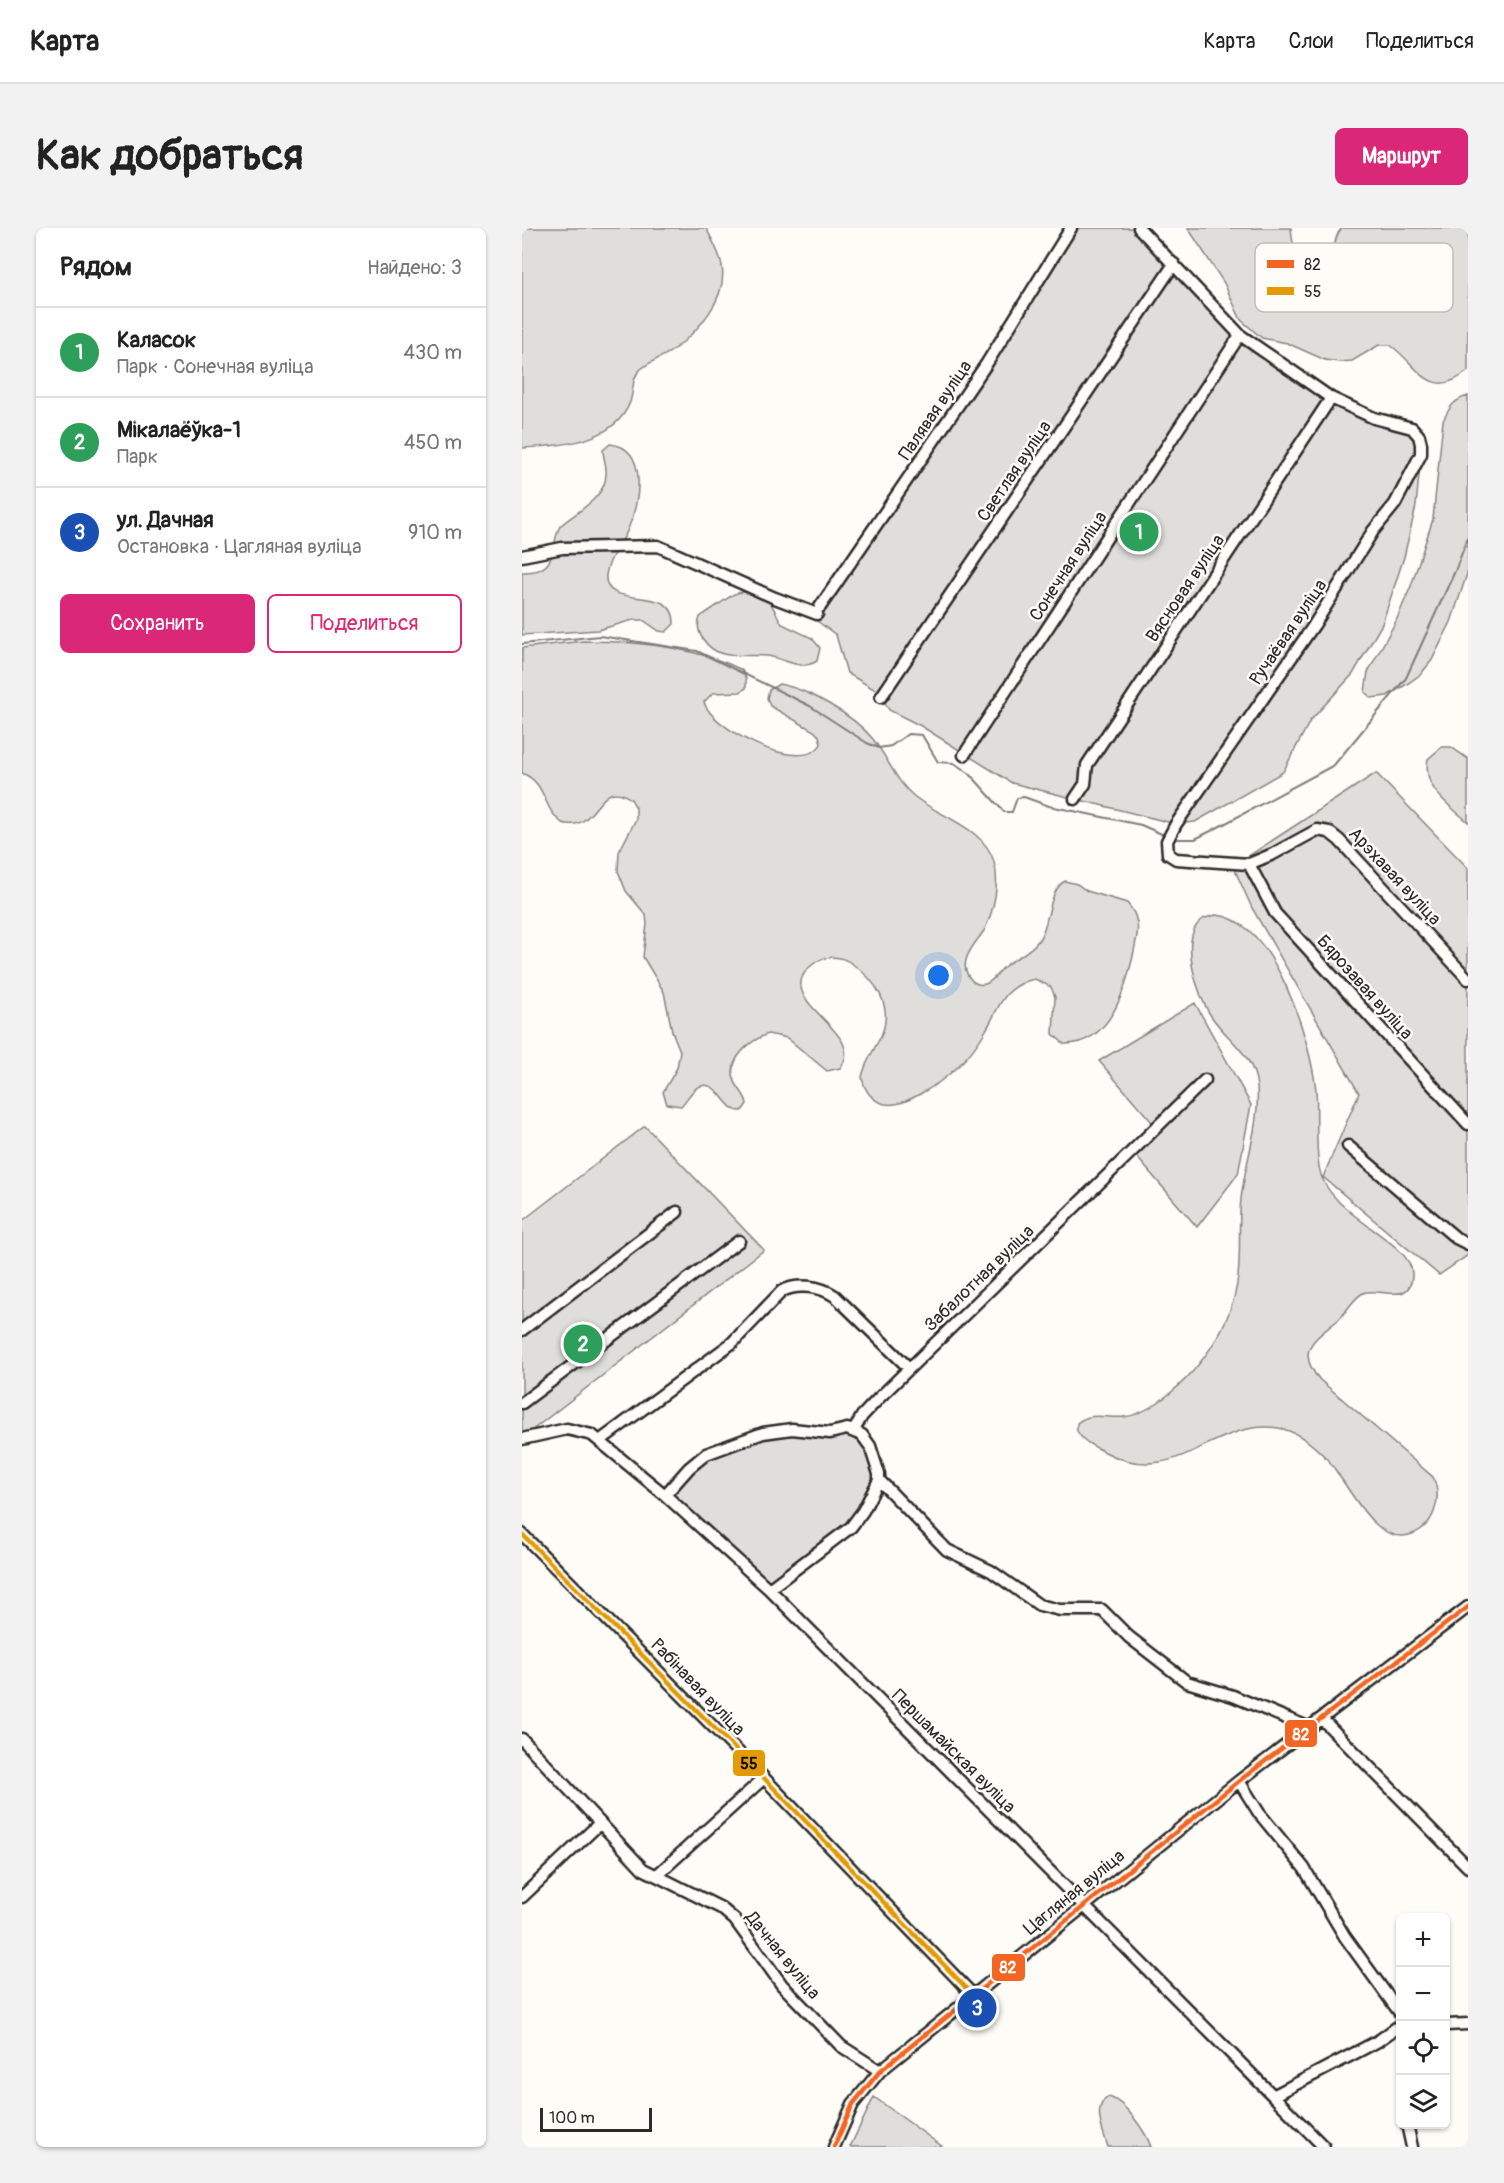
<!DOCTYPE html>
<html lang="ru">
<meta charset="utf-8">
<style>
:root{--surface:#fff;--page:#f2f2f2;--text:#222;--muted:#767676;--line:#e0e0e0;--accent:#db2777}
body{margin:0;font-family:Pangolin,sans-serif;background:var(--page);color:var(--text)}
.controls{position:absolute;right:18px;bottom:18px;display:grid;overflow:hidden;border-radius:9px;box-shadow:0 2px 4px #0004}
.controls button{width:54px;height:54px;display:grid;place-items:center;padding:0;border:0;border-bottom:2px solid var(--line);background:var(--surface);color:var(--text);font:30px sans-serif}
.scale{position:absolute;left:18px;bottom:15px;width:112px;box-sizing:border-box;padding-left:6px;border:3px solid #2b2b2b;border-top:0;font-size:16px;line-height:21px;white-space:nowrap;color:#2b2b2b;-webkit-text-stroke:4px #fdfcf7;paint-order:stroke}
.you{position:absolute;left:417px;top:748px;width:21px;height:21px;margin:-15px;border:4px solid #fff;border-radius:50%;background:#1a73e8;box-shadow:0 0 0 9px #1a73e833}
.badge{display:grid;place-items:center;width:39px;height:39px;border-radius:50%;background:var(--accent);color:#fff;font-size:20px;font-weight:700}
.pin{position:absolute;translate:-50% -50%;border:3px solid #fff;box-shadow:0 2px 6px #0006}
.list{margin:0;padding:0;list-style:none}
h2{display:flex;justify-content:space-between;align-items:center;height:78px;margin:0;padding:0 24px;font-size:26px}
h2 small{font-size:20px;font-weight:400;color:var(--muted)}
.list li{display:grid;grid-template-columns:39px 1fr auto;gap:18px;align-items:center;box-sizing:border-box;height:90px;padding:0 24px;border-top:2px solid var(--line)}
.list b{display:block;font-size:22px;white-space:nowrap}
.list p{margin:0;font-size:20px;white-space:nowrap;color:var(--muted)}
.list em{font-size:20px;font-style:normal;color:var(--muted)}
.actions{display:flex;gap:12px;padding:18px 24px}
.actions a{flex:1;padding:14px 0;border:2px solid var(--accent);border-radius:9px;text-align:center;font-size:21px;color:var(--accent)}
.actions .main{background:var(--accent);color:#fff}
.icon{flex:none;width:33px;height:33px;fill:none;stroke:currentColor;stroke-width:2;stroke-linecap:round;stroke-linejoin:round}
.map{position:relative;flex:none;width:946px;height:1919px;overflow:hidden;border-radius:9px}
header{display:flex;align-items:center;gap:36px;box-sizing:border-box;height:84px;padding:0 30px;background:var(--surface);border-bottom:2px solid var(--line)}
header strong{font-size:28px}
nav{display:flex;gap:33px;margin-inline-start:auto;font-size:21px}
.intro{display:flex;align-items:center;justify-content:space-between;box-sizing:border-box;height:144px;padding:0 36px}
h1{margin:0;font-size:42px}
.button{padding:15px 27px;border-radius:9px;background:var(--accent);color:#fff;font-size:21px;font-weight:700}
main{display:flex;gap:36px;padding:0 36px}
aside{flex:1;background:var(--surface);border-radius:9px;box-shadow:0 2px 4px #0004}
.map>svg:first-child{display:block}
.green{fill:#dfdeda;stroke:#858482;stroke-width:1.5}
.lines{fill:none;stroke-linecap:round;stroke-linejoin:round}
.stream{stroke:#7e7d7b;stroke-width:2}
.minor-casing{stroke:#2b2b2b;stroke-width:15}
.minor{stroke:#fdfcf7;stroke-width:10}
.bus-1-casing{stroke:#fdfcf7;stroke-width:9}
.bus-2-casing{stroke:#fdfcf7;stroke-width:9}
.bus-1{stroke:#f26522;stroke-width:4.5}
.bus-2{stroke:#e39a04;stroke-width:4.5}
.labels{text-anchor:middle;stroke-width:5;stroke-linejoin:round;paint-order:stroke}
.street-label{font-size:18px;fill:#2b2b2b;stroke:#fdfcf7}
.key{fill:#fdfcf7;stroke:#bebdba;stroke-width:1.5}
.key-label{font-size:16px;fill:#2b2b2b}
.line-badge{stroke:#fdfcf7;stroke-width:2}
.badge-label{font-size:16px;text-anchor:middle;font-weight:bold;fill:#fff}
.pale-badge-label{font-size:16px;text-anchor:middle;font-weight:bold;fill:#111}
</style>
<header>
<strong>Карта</strong>
<nav><a>Карта</a><a>Слои</a><a>Поделиться</a></nav>
</header>
<div class="intro"><h1>Как добраться</h1><a class="button">Маршрут</a></div>
<main>
<aside>
<h2>Рядом<small>Найдено: 3</small></h2>
<ul class="list">
<li><span class="badge" style="background:#2e9e5b">1</span><div><b>Каласок</b><p>Парк · Сонечная вуліца</p></div><em>430 m</em></li>
<li><span class="badge" style="background:#2e9e5b">2</span><div><b>Мікалаёўка-1</b><p>Парк</p></div><em>450 m</em></li>
<li><span class="badge" style="background:#1a4fb4">3</span><div><b>ул. Дачная</b><p>Остановка · Цагляная вуліца</p></div><em>910 m</em></li>
</ul>
<div class="actions"><a class="main">Сохранить</a><a>Поделиться</a></div>
</aside>
<div class="map">
<svg width="946" height="1919" viewBox="0 0 946 1919">
<rect width="100%" height="100%" fill="#fdfcf7"/>
<filter id="ink" filterUnits="userSpaceOnUse"><feTurbulence type="fractalNoise" baseFrequency=".0167" numOctaves="2"/><feDisplacementMap in="SourceGraphic" scale="12" xChannelSelector="R" yChannelSelector="G"/><feConvolveMatrix kernelMatrix="1 2 1 2 8 2 1 2 1" color-interpolation-filters="sRGB"/></filter>
<g filter="url(#ink)">
<path class="green" d="M0,0H184C190,12 198,25 200,38C206,71 175,104 151,122C141,129 129,133 119,141C109,149 112,163 108,174C93,215 37,218 0,220Z
M548,0H617L691,80L789,158L890,200L899,226L894,278L882,329L860,396L831,446L788,493L761,544L673,594L654,596L490,555L399,498L367,482L357,464L325,445L314,407L295,393L298,379Z
M666,0H769C770,13 773,31 783,40C788,44 791,44 797,43C818,38 807,12 820,0H946V143C907,175 896,136 868,117H857L830,133L817,134L803,132L765,115L740,110L719,92L702,55Z
M946,168V343L929,394L910,432L899,446L885,456L865,468L849,470L843,464L846,444L874,393L889,358L911,291L921,193C927,180 931,172 946,168Z
M88,216C128,220 117,277 106,301C100,316 86,330 84,347C81,385 154,353 152,396L144,404L137,403L121,392H111L76,402L0,407V344C37,345 27,321 38,298C54,284 84,270 84,246C85,237 81,230 81,222Z
M220,364L236,366L247,372L260,396L290,410L298,420L295,433C279,443 262,431 246,428C223,425 196,435 181,411C176,404 175,397 178,389L212,366Z
M61,413C112,413 174,419 220,442L224,451V460L218,464L191,465L182,474C189,501 281,548 299,516L297,508L292,503L248,478L245,470L247,462L257,456C286,461 331,487 350,510C366,529 373,553 393,569C418,589 463,600 472,634C478,654 472,682 463,701C457,711 447,720 444,732C441,743 449,759 463,756C471,754 477,743 483,738C494,729 507,725 516,713C529,696 525,663 543,653L555,656L565,663L605,675C609,680 613,684 614,691C618,702 613,716 611,728C603,762 588,817 542,816L531,806L533,769L529,759L513,751C502,753 493,758 485,766C476,776 471,791 464,802C448,830 426,851 398,866C387,872 376,878 363,876C350,873 342,862 340,849C343,834 352,822 359,808C372,778 354,752 329,735C319,728 305,727 294,734C240,771 349,802 318,840L305,843L265,810L246,806C229,812 206,830 212,851C215,861 224,866 225,876L220,883C202,885 197,849 176,859C169,863 165,872 159,878L145,876L141,864L155,840L158,823L150,803L142,764L121,729L125,696L124,687L104,663L96,643L97,624L114,591V580L109,571C75,546 77,606 40,595C19,579 26,556 0,545V420Z
M920,519H929L946,531V594C926,576 900,560 906,531Z
M854,545L946,640V1027L917,1047L801,949L837,865L730,680L711,638Z
M694,687C753,692 788,812 794,862C796,888 793,914 797,939C804,987 889,1012 890,1045C891,1080 855,1058 841,1065C830,1071 825,1084 816,1092C793,1111 772,1122 798,1152L911,1249C916,1260 917,1271 912,1284C908,1295 899,1304 887,1307C851,1317 825,1253 805,1231C792,1217 775,1203 756,1200C692,1190 655,1262 583,1224C571,1218 561,1214 555,1203V1195C571,1183 584,1191 602,1189C614,1188 626,1181 635,1175C676,1147 711,1097 716,1048C719,1022 716,996 719,971C723,934 738,897 735,859C732,826 706,813 689,788C676,768 655,709 681,691C684,689 690,688 694,687Z
M673,775L729,877L716,946L675,999L613,927L636,901L577,833Z
M123,898L242,1022L0,1210V993Z
M260,1205L333,1208C394,1263 288,1325 249,1356L148,1266L180,1234L205,1221Z
M352,1869L421,1919H328Z
M586,1869C602,1872 624,1904 629,1919H586C582,1905 569,1879 586,1869Z"/>
<g class="lines">
<path class="stream" d="M0,416L78,408L175,423L288,478L345,515L357,520L369,518L386,506L400,507L416,534L432,535L448,546L482,584H490L495,570L502,569L527,578L619,597L642,607
M651,611H673L689,603L812,537L884,450L933,343L946,309"/>
<g class="minor-casing">
<path id="minor" d="M617,0L718,107L809,170L852,190L890,200L897,208L899,216V226L873,276L851,303L792,397L654,596L645,613L646,626L654,631L727,636L751,626L795,602L807,604L817,612L946,751
M0,328L40,320L136,318L253,370L295,386
M298,379L465,135L549,0
M359,469L652,36
M442,527L718,107
M553,571L563,556L565,537L809,170
M727,636L753,685L946,896
M826,918L934,1010L946,1016
M0,1102L155,984
M0,1175L217,1013
M332,1202L340,1188L357,1170L683,852
M0,1211L45,1201L70,1207L143,1267L247,1361L802,1919
M79,1212L210,1115L260,1063C276,1055 298,1058 313,1068L387,1140
M357,1252L425,1322L469,1343L517,1377L538,1382H580L607,1409L665,1454L711,1468L788,1500
M143,1267L167,1240L184,1226L241,1205L270,1201L308,1205L325,1201L340,1207L348,1218L357,1246V1252L341,1283L329,1299L247,1361
M0,1306L242,1550L451,1767
M800,1491L946,1639
M0,1511L121,1641L199,1680L213,1692L260,1757L319,1818L358,1843
M717,1553L737,1585L782,1640L823,1709L878,1785
M135,1647L242,1550
M0,1669L77,1596
M924,1797L946,1796
M753,1867L856,1813L878,1797
M885,1896L890,1919
M312,1919L331,1876L358,1843L717,1553L946,1379"/>
</g>
<use href="#minor" class="minor"/>
<g class="bus-1-casing">
<path id="bus-1" d="M312,1919L331,1876L358,1843L717,1553L946,1379"/>
</g>
<g class="bus-2-casing">
<path id="bus-2" d="M0,1306L242,1550L451,1767"/>
</g>
<use href="#bus-1" class="bus-1"/>
<use href="#bus-2" class="bus-2"/>
</g>
</g>
<g class="labels">
<g class="street-label">
<text transform="translate(413 182) rotate(-56)" y="6">Палявая вуліца</text>
<text transform="translate(492 243) rotate(-56)" y="6">Светлая вуліца</text>
<text transform="translate(546 338) rotate(-57)" y="6">Сонечная вуліца</text>
<text transform="translate(663 360) rotate(-56)" y="6">Вясновая вуліца</text>
<text transform="translate(766 404) rotate(-56)" y="6">Ручаёвая вуліца</text>
<text transform="translate(873 648) rotate(47)" y="6">Арэхавая вуліца</text>
<text transform="translate(843 759) rotate(48)" y="6">Бярозавая вуліца</text>
<text transform="translate(457 1050) rotate(-44)" y="6">Забалотная вуліца</text>
<text transform="translate(176 1459) rotate(46)" y="6">Рабінавая вуліца</text>
<text transform="translate(432 1523) rotate(45)" y="6">Першамайская вуліца</text>
<text transform="translate(552 1664) rotate(-39)" y="6">Цагляная вуліца</text>
<text transform="translate(261 1727) rotate(51)" y="6">Дачная вуліца</text>
</g>
</g>
<rect x="733" y="15" width="198" height="69" rx="9" class="key"/>
<rect x="745" y="32" width="27" height="8" fill="#f26522"/>
<rect x="745" y="59" width="27" height="8" fill="#e39a04"/>
<g class="key-label">
<text x="782" y="42">82</text>
<text x="782" y="69">55</text>
</g>
<g class="line-badge">
<rect x="762" y="1491" width="34" height="29" rx="6" fill="#f26522"/>
<rect x="210" y="1521" width="34" height="28" rx="6" fill="#e39a04"/>
<rect x="469" y="1725" width="35" height="29" rx="6" fill="#f26522"/>
</g>
<g class="badge-label">
<text x="779" y="1512">82</text>
<text x="486" y="1745">82</text>
</g>
<g class="pale-badge-label">
<text x="227" y="1541">55</text>
</g>
</svg>
<div class="controls">
<button>+</button>
<button>−</button>
<button><svg class="icon" aria-label="locate" viewBox="0 0 24 24"><circle cx="12" cy="12" r="6"/><path d="M12 2v4M12 18v4M2 12h4M18 12h4"/></svg></button>
<button><svg class="icon" aria-label="layers" viewBox="0 0 24 24"><path d="M12 4l9 5-9 5-9-5zM3 14l9 5 9-5"/></svg></button>
</div>
<div class="scale">100 m</div>
<div class="you"></div>
<div class="pin badge" style="left:617px;top:304px;background:#2e9e5b">1</div>
<div class="pin badge" style="left:61px;top:1116px;background:#2e9e5b">2</div>
<div class="pin badge" style="left:455px;top:1780px;background:#1a4fb4">3</div>
</div>
</main>
